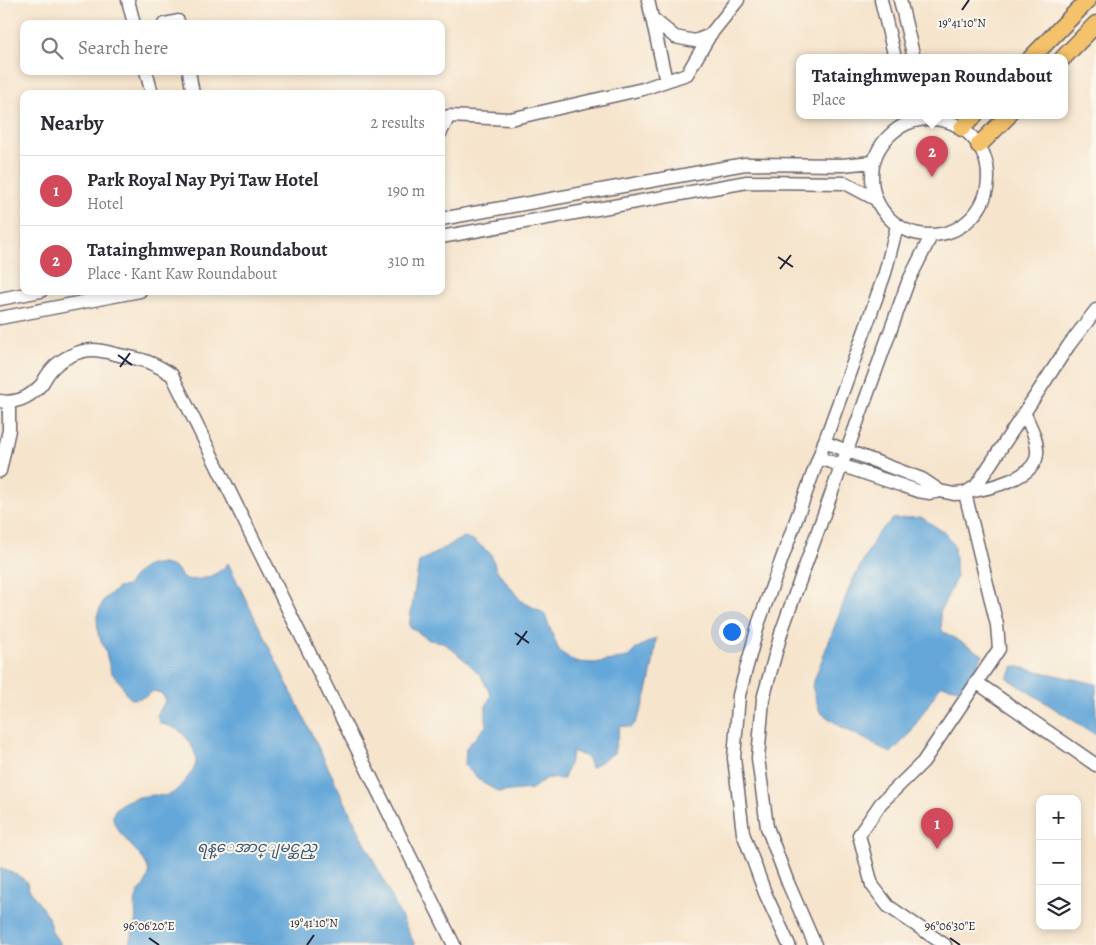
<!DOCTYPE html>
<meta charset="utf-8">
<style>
:root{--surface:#fff;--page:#f7f7f7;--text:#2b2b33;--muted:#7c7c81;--line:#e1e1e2;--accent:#d1495b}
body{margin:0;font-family:Alegreya,"Noto Sans Myanmar",serif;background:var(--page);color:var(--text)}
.controls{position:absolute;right:15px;bottom:15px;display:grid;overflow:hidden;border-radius:10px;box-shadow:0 2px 8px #0003}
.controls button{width:45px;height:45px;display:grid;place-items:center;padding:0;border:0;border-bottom:1px solid var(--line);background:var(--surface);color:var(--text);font:25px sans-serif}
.you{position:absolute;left:731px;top:631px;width:18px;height:18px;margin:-12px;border:4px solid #fff;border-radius:50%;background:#1a73e8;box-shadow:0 0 0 8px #1a73e833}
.badge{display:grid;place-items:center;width:32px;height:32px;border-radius:50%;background:var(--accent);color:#fff;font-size:16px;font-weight:700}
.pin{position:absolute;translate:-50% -41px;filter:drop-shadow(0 1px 2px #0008)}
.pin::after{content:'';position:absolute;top:26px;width:18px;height:15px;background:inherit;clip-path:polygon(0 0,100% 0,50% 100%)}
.popup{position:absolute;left:796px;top:54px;width:272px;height:65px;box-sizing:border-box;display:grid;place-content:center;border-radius:10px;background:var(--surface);filter:drop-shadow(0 1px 4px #0005);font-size:16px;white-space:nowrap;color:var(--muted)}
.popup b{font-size:19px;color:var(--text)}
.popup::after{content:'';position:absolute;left:50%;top:100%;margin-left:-10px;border:10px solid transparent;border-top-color:var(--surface)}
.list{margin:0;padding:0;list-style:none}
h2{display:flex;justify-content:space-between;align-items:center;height:65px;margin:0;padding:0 20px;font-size:21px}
h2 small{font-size:16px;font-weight:400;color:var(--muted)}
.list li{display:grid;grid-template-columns:32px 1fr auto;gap:15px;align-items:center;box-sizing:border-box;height:70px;padding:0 20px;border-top:1px solid var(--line)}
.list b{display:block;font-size:19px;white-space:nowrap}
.list p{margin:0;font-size:16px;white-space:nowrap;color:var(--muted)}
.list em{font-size:16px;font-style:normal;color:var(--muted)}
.icon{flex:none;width:28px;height:28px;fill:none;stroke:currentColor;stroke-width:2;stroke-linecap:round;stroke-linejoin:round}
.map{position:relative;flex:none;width:1096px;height:945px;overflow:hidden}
.search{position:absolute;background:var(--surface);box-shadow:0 2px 8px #0003;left:20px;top:20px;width:425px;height:55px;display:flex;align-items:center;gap:12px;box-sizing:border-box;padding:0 18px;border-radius:10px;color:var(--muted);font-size:19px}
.panel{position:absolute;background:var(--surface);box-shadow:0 2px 8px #0003;left:20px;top:90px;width:425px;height:205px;border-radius:10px}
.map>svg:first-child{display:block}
.water{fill:#65a7d9;stroke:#44648a}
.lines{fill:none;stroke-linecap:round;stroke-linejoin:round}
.minor-casing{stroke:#6c666e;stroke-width:15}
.major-casing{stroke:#6c666e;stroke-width:19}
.minor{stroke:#fff;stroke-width:12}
.major{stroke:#f4c26a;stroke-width:16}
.ticks{fill:none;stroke:#22223b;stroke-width:2}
.labels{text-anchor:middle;stroke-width:4;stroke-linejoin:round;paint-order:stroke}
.water-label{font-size:15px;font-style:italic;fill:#3d577a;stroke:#fbf7ec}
.ticks-label{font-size:12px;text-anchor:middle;fill:#22223b;stroke:#fbf7ec;stroke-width:4;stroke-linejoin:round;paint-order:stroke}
</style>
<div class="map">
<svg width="1096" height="945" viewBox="0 0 1096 945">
<rect width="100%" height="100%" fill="#fbf7ec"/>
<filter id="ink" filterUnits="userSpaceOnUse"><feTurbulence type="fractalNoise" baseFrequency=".02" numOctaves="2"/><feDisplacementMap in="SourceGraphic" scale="10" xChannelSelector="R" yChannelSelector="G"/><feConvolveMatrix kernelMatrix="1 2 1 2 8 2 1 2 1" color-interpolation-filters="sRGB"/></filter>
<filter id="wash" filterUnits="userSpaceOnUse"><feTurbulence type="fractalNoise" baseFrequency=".0096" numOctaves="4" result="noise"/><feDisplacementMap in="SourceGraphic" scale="20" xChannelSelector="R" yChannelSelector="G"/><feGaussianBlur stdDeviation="1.12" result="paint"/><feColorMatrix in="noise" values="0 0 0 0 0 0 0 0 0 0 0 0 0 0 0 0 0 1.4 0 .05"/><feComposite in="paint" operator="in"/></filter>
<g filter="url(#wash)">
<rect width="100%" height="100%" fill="#f6e4cc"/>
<path class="water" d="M921,517L945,533L954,546L956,578L940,612L942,631L983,655L963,690L941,685L908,736L891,753L840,726L820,712L812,686L851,583L878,533L893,519Z
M464,537L473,540L491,554L496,569L521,601L544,613L559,651L575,662L595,663L628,657L637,648L656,638C655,658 645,714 632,727L620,726L614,753L591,768L588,758L573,751L564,779L546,778L532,789L499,792L483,783L465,766L466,748L486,726V706L491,695L481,676L466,661L443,642L429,640L409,626L419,562Z
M228,563L415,945H129C130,937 134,930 135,923C137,914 133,905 137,896C141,886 153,880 147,866C142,853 112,831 113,816C115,800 141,796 154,795C161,795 167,797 173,793C179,789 192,773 195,766C199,755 189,739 181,732C175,727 167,726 160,723L157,715L166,700L161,693L153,691C146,697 140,699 131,699L125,693L122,685L111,672L105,649L98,634L97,616L104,599L118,588L127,586L138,572L145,567L154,564H163L171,566L178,570L182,578C198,583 218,576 228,563Z
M1014,666L1096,684V735L1007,678Z
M0,868L17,875L26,881L29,889L48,917L52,932L61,945H0Z"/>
</g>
<g filter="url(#ink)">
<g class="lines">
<g class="minor-casing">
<path id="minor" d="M128,0L134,24
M881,0L895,58
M900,0L914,58
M652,18L675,37L695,41L710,35
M164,24L178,21L179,24
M146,71L152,94
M189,71L193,94
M666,81L687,74L710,35L738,0
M441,118L449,116L510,119L643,89L666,81L648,0
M872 177a58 58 0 1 1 116 0a58 58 0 1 1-116 0Z
M441,132L449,116
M441,219L745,164L842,165L873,162
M441,237L747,182L845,183L875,199
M0,299L41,291
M0,318L140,291
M0,401C16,404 30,397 41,385C45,380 47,374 52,369C61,359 78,350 93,350C101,350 111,353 119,355C142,359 153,362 172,375L454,945
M824,442L922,479L940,491
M819,458L918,491L930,493L940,491L954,494L965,493L976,486L1069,345L1096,310
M0,471L9,430V402
M967,492C987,489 1037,478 1037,453C1038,439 1029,424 1024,412
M976,682L1096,765
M789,945L765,893L743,833L734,758L739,695L759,622L865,330L885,273L897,226
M815,945L788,883L767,827L758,758L763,699L782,630L908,282L931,236
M945,945L888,906L872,885L859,835L881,803L923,762L999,649L997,625L965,493"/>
</g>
<g class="major-casing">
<path id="major" d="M1031,58L1088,0
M1063,58L1096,24
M962,128L974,116
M979,145L1008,116"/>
</g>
<use href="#minor" class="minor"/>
<use href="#major" class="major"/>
</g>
</g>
<path class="ticks" d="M962,10L969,0M778,257L793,267M780,269L791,255M118,355L132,365M120,367L130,353M515,633L529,643M517,645L527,631M149,938L159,945M950,938L960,945M307,945L314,935"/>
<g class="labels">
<g class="water-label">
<text x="257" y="852">ရန္ေအာင္ျမင္ဆည္</text>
</g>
</g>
<g class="ticks-label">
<text x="962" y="27">19°41'10"N</text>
<text x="314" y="927">19°41'10"N</text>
<text x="149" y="930">96°06'20"E</text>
<text x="950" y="930">96°06'30"E</text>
</g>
</svg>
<div class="controls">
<button>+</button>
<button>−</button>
<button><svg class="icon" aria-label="layers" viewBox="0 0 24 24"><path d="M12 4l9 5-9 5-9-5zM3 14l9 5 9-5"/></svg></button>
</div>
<div class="you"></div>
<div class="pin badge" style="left:937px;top:849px">1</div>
<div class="pin badge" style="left:932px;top:177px">2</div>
<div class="popup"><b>Tatainghmwepan Roundabout</b>Place</div>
<div class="search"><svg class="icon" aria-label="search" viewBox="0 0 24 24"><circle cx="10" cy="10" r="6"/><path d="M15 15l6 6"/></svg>Search here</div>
<section class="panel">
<h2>Nearby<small>2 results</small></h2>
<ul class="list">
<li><span class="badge">1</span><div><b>Park Royal Nay Pyi Taw Hotel</b><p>Hotel</p></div><em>190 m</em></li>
<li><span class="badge">2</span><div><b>Tatainghmwepan Roundabout</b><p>Place · Kant Kaw Roundabout</p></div><em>310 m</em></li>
</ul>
</section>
</div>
